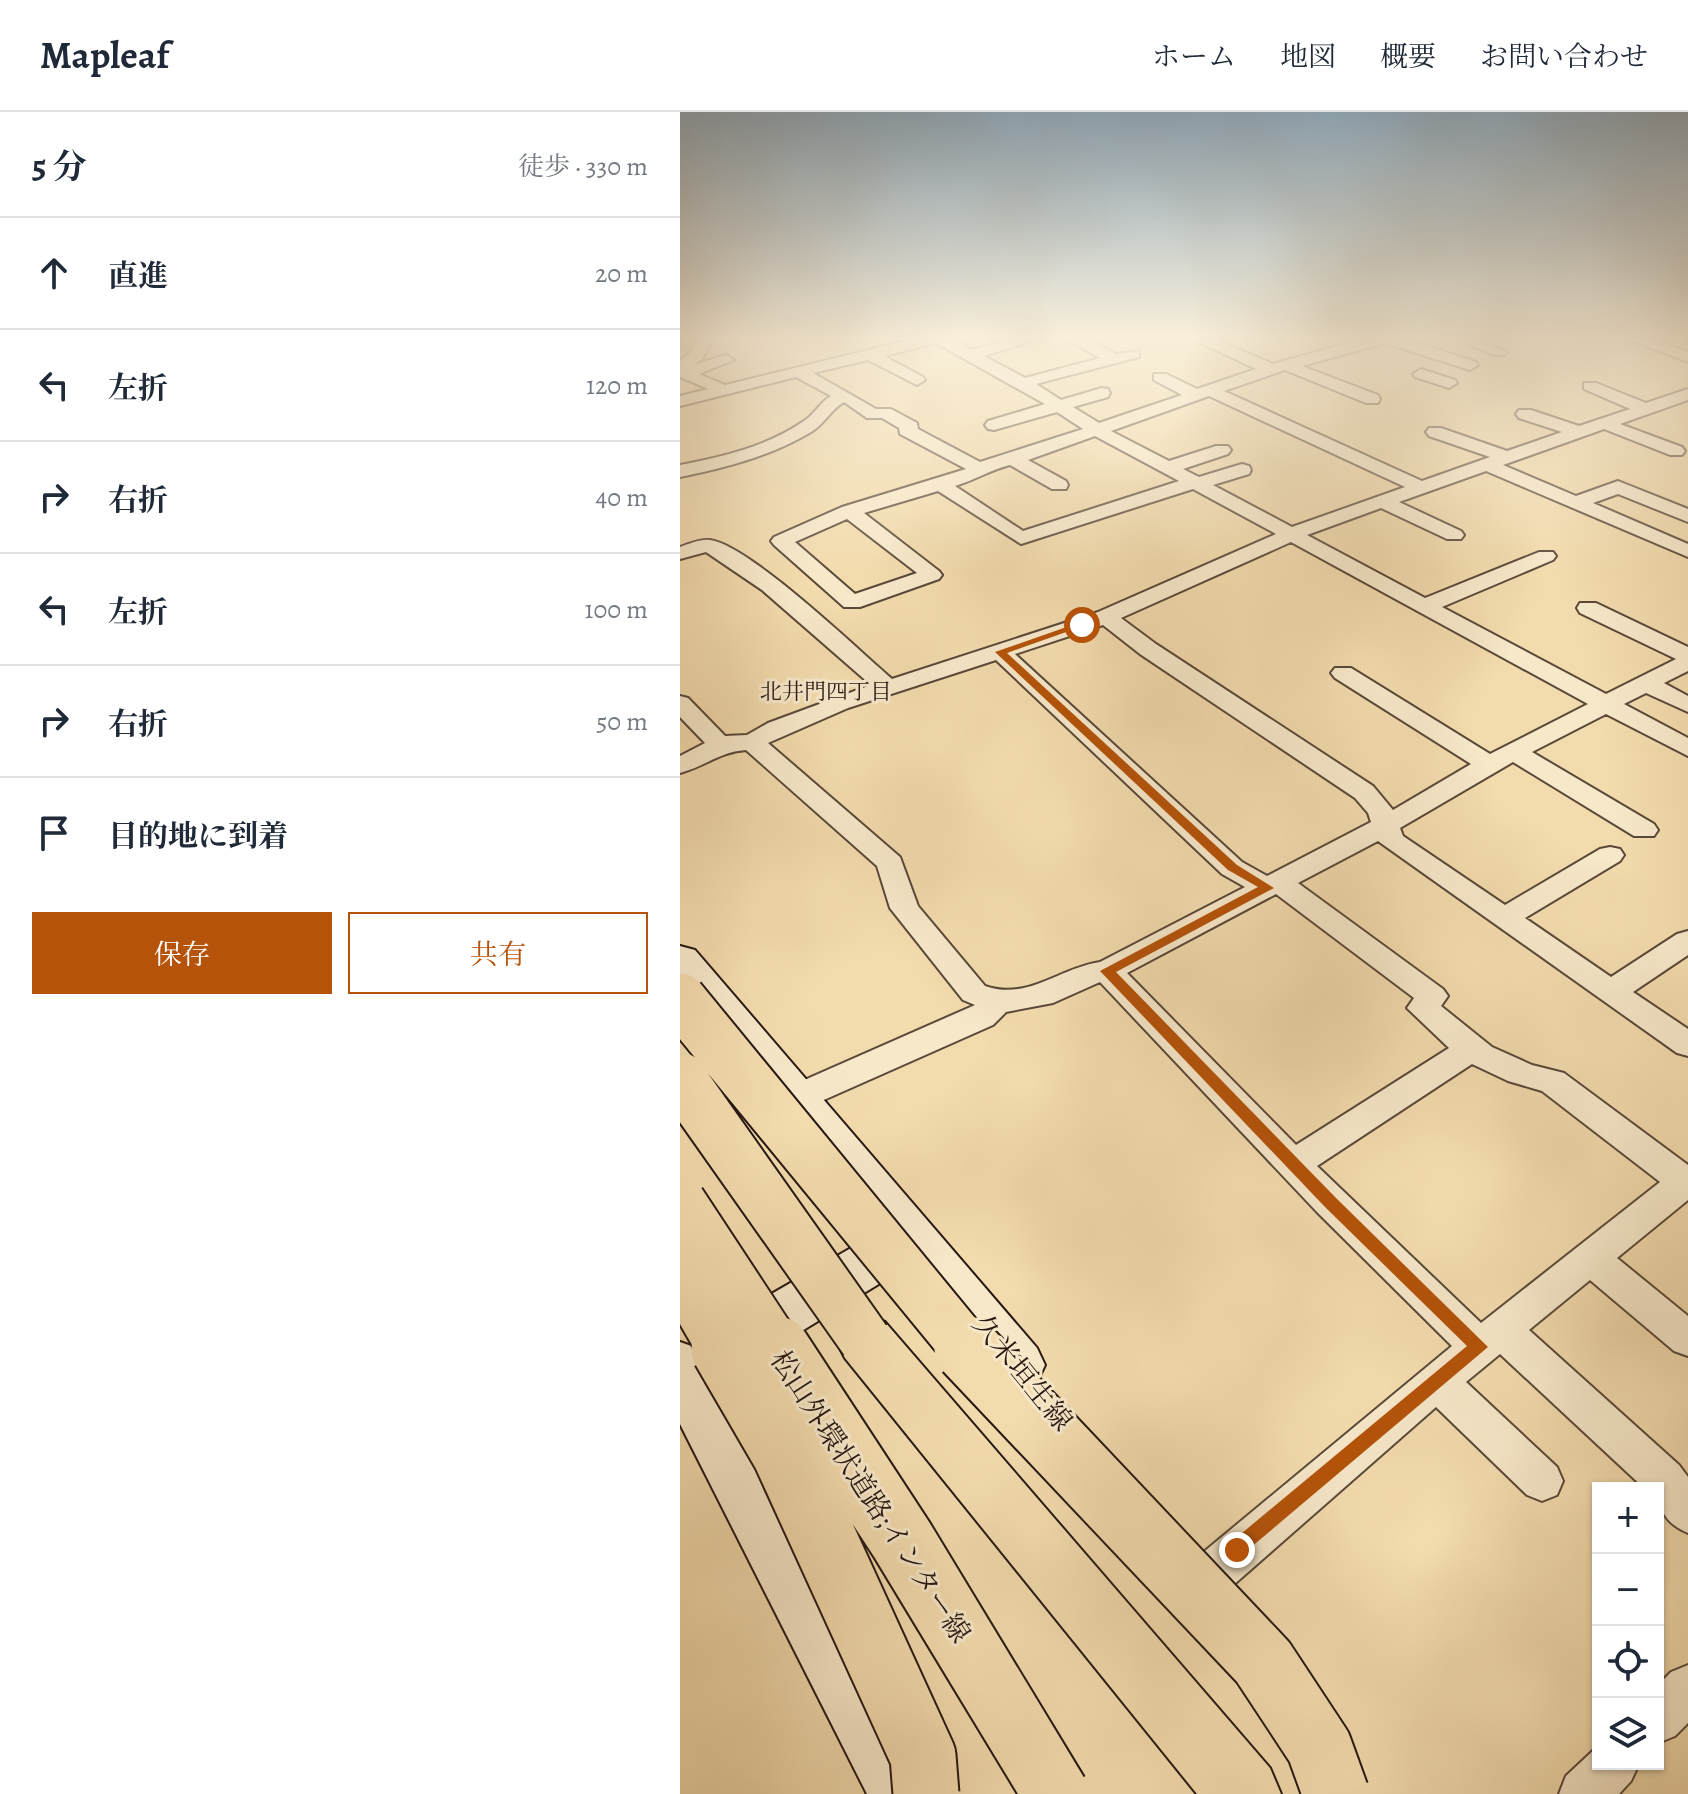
<!DOCTYPE html>
<html lang="ja">
<meta charset="utf-8">
<style>
:root{--surface:#fff;--page:#f2f2f3;--text:#1f2937;--muted:#747a83;--line:#e0e1e3;--accent:#b45309}
body{margin:0;font-family:Alegreya,"Noto Serif JP",serif;background:var(--page);color:var(--text)}
.controls{position:absolute;right:24px;bottom:24px;display:grid;overflow:hidden;border-radius:0px;box-shadow:0 2px 6px #0004}
.controls button{width:72px;height:72px;display:grid;place-items:center;padding:0;border:0;border-bottom:2px solid var(--line);background:var(--surface);color:var(--text);font:40px sans-serif}
.stop{position:absolute;width:24px;height:24px;margin:-18px;border:6px solid #b45309;border-radius:50%;background:#fff}
.stop.end{background:#b45309;border-color:#fff;box-shadow:0 2px 8px #0008}
.list{margin:0;padding:0;list-style:none}
h2{display:flex;justify-content:space-between;align-items:center;height:104px;margin:0;padding:0 32px;font-size:34px}
h2 small{font-size:26px;font-weight:400;color:var(--muted)}
.list li{display:grid;grid-template-columns:52px 1fr auto;gap:24px;align-items:center;box-sizing:border-box;height:112px;padding:0 32px;border-top:2px solid var(--line)}
.list b{display:block;font-size:30px;white-space:nowrap}
.list em{font-size:26px;font-style:normal;color:var(--muted)}
.actions{display:flex;gap:16px;padding:24px 32px}
.actions a{flex:1;padding:18px 0;border:2px solid var(--accent);border-radius:0px;text-align:center;font-size:28px;color:var(--accent)}
.actions .main{background:var(--accent);color:#fff}
.icon{flex:none;width:44px;height:44px;fill:none;stroke:currentColor;stroke-width:2;stroke-linecap:round;stroke-linejoin:round}
.map{position:relative;flex:none;width:1008px;height:1682px;overflow:hidden}
header{display:flex;align-items:center;gap:48px;box-sizing:border-box;height:112px;padding:0 40px;background:var(--surface);border-bottom:2px solid var(--line)}
header strong{font-size:38px}
nav{display:flex;gap:44px;margin-inline-start:auto;font-size:28px}
main{display:flex}
aside{flex:1;background:var(--surface)}
.map>svg:first-child{display:block}
.lines{fill:none;stroke-linecap:round;stroke-linejoin:round}
.river{fill:#ad9878;fill-rule:evenodd}
.street-casing{stroke:#5a4839;stroke-width:4}
.secondary-casing{stroke:#271712;stroke-width:4}
.highway-casing{stroke:#271712;stroke-width:4}
.street{fill:#f7e8ca;fill-rule:evenodd}
.secondary{fill:#f7e8ca;fill-rule:evenodd}
.highway{fill:#f2dbad;fill-rule:evenodd}
.highway-bridge-far1-casing{stroke:#271712;stroke-width:55;stroke-linecap:butt}
.highway-bridge-casing{stroke:#271712;stroke-width:69;stroke-linecap:butt}
.highway-bridge-far1{stroke:#f2dbad;stroke-width:51}
.highway-bridge{stroke:#f2dbad;stroke-width:65}
.route{fill:#b45309}
.labels{text-anchor:middle;stroke-width:6;stroke-linejoin:round;paint-order:stroke}
.far-neighbourhood-label{font-size:22px;fill:#271712;stroke:#f7e8ca}
.near-street-label{font-size:28px;fill:#271712;stroke:#f7e8ca}
</style>
<header>
<strong>Mapleaf</strong>
<nav><a>ホーム</a><a>地図</a><a>概要</a><a>お問い合わせ</a></nav>
</header>
<main>
<aside>
<h2>5 分<small>徒歩 · 330 m</small></h2>
<ul class="list">
<li><svg class="icon" aria-label="ahead" viewBox="0 0 24 24"><path d="M12 20V5M6 11l6-6 6 6"/></svg><div><b>直進</b></div><em>20 m</em></li>
<li><svg class="icon" aria-label="left" viewBox="0 0 24 24"><path d="M17 20v-9H6M10 6l-5 5 5 5"/></svg><div><b>左折</b></div><em>120 m</em></li>
<li><svg class="icon" aria-label="right" viewBox="0 0 24 24"><path d="M7 20v-9h11M14 6l5 5-5 5"/></svg><div><b>右折</b></div><em>40 m</em></li>
<li><svg class="icon" aria-label="left" viewBox="0 0 24 24"><path d="M17 20v-9H6M10 6l-5 5 5 5"/></svg><div><b>左折</b></div><em>100 m</em></li>
<li><svg class="icon" aria-label="right" viewBox="0 0 24 24"><path d="M7 20v-9h11M14 6l5 5-5 5"/></svg><div><b>右折</b></div><em>50 m</em></li>
<li><svg class="icon" aria-label="arrive" viewBox="0 0 24 24"><path d="M6 21V4h12l-3 4 3 4H6"/></svg><div><b>目的地に到着</b></div></li>
</ul>
<div class="actions"><a class="main">保存</a><a>共有</a></div>
</aside>
<div class="map">
<svg width="1008" height="1682" viewBox="0 0 1008 1682">
<rect width="100%" height="100%" fill="#f2dbad"/>
<filter id="stains"><feTurbulence type="fractalNoise" baseFrequency=".0025" numOctaves="4"/><feColorMatrix values="0 0 0 0 .2 0 0 0 0 .09 0 0 0 0 .02 0 0 0 .5 -.17"/></filter>
<radialGradient id="worn" r=".72"><stop offset=".6" stop-color="#630" stop-opacity="0"/><stop offset="1" stop-color="#630" stop-opacity=".3"/></radialGradient>
<g class="lines">
<path class="river" d="M0,225H17L11,238L0,241Z"/>
<g class="street-casing">
<path id="street" d="M19,225H34L22,247L13,253L46,243L54,248L19,262L45,273L242,225H269L292,238L339,225H365L304,244L345,266L420,246L383,225H403L436,242L459,239V245L356,272L381,288L422,276L428,277L430,281L428,285L393,295L419,311L502,283L474,268V262H486L517,277L576,257L508,225H529L593,252L689,225H720L796,250L798,253L790,258L705,231L622,254L698,283L700,287L698,291H686L605,258L544,279L742,369L810,345L749,324L746,320L749,316H761L827,339L882,320L839,306L836,302L839,298H851L899,314L950,297L904,277V271H916L966,291L1008,277V288L940,312L1002,335L1005,339L1002,343H990L924,317L823,353L896,384L938,369L1008,397V410L938,382L913,391L1008,432V445L806,359L719,390L781,419L784,423L781,427H767L701,396L627,423L745,486L859,440H873L876,444L873,448L762,495L926,582L996,547L900,501L897,496L900,491H916L1008,535V559L984,571L1008,584V600L966,581L944,592L1008,626V644L926,602L852,640L974,712L978,718L974,724H954L833,650L720,716L723,724L825,793L920,737L930,735L940,737L944,743L940,749L845,806L931,865L997,822L1008,819V843L953,880L1008,917V944L997,941L698,729L618,771L763,877L768,884L761,894L812,935L852,953L884,961L1008,1053V1088L937,1146L1008,1204V1244L994,1239L910,1168L849,1218L999,1353L1008,1365V1421C987,1412 978,1399 978,1376H964L820,1242L786,1270L877,1355L883,1369L877,1383L862,1389L847,1383L756,1295L534,1490L518,1496L502,1490L495,1474L502,1458L772,1234L637,1100L420,870L373,891L326,900L313,913L128,995L116,998L104,995L99,986L104,977L295,893L283,888L210,796L197,754L66,638C39,640 26,654 0,661V644L25,631L0,605V584L8,586L45,624L67,623L88,611L191,573L82,478L26,440L0,447V435C9,432 20,427 30,428C69,433 177,537 212,567L418,500L596,422L513,377L341,432L258,379L184,401L259,459L262,463L259,467L180,495H164L94,433L91,429L94,425L162,395L286,357L220,322L219,316L202,306H187L164,290C150,298 145,312 131,320C91,344 45,356 0,365V353C43,345 88,334 124,309C135,302 140,290 151,284L116,265L0,294V284L28,277L0,265V248L10,241ZM256,231L365,292L308,309L305,313L308,317L314,318L377,300L403,317L300,350L238,317L237,311L211,297H196L133,261L188,248L237,273L245,268L243,265L204,244ZM529,284L725,375L612,415L533,373L569,362L571,358L569,354L562,352L519,365L503,357L548,342L551,338L548,334H536L489,349L431,319ZM415,324L499,369L343,419L275,374C295,368 310,358 330,353L372,377H386L388,373L386,369L348,348ZM167,407L237,461L175,482L115,430ZM611,430L908,592L810,642L671,556H655L651,561L655,566L791,652L713,698L693,674L476,532L441,506ZM423,513L460,542L675,686L688,701L691,710L587,764L562,750L335,542ZM316,548L542,762L565,775L420,850C379,856 348,889 305,874L238,794L220,745L88,631L168,596ZM596,782L734,886L727,896L769,936L616,1033L447,861ZM792,952L828,969L862,979L980,1070L801,1211L637,1054Z
M771,225H793L827,240L824,243H814Z
M942,225H965L1008,240V250Z
M741,257L775,268L777,271L769,276L735,265L733,262Z
M1008,1553V1611L995,1624L978,1631V1573L991,1560Z
M918,1634V1652H959L951,1669L939,1682H879L886,1664Z"/>
</g>
<g class="secondary-casing">
<path id="secondary" d="M0,834L15,838L357,1236L365,1253L357,1270L337,1277L317,1270L225,1156L74,1248L55,1255L36,1248L27,1231L36,1214L197,1121L0,876Z
M0,1230L20,1237L250,1657L260,1682H187L0,1312Z"/>
</g>
<g class="highway-casing">
<path id="highway" d="M185,1203L205,1210L590,1656L601,1682H517L165,1246L156,1228L165,1210Z"/>
</g>
<use href="#street" class="street"/>
<use href="#secondary" class="secondary"/>
<use href="#highway" class="highway"/>
<g class="highway-bridge-far1-casing">
<path id="highway-bridge-far1" d="M0,887L289,1239
M0,966L185,1228
M0,1090L98,1239
M0,1161L45,1239"/>
</g>
<g class="highway-bridge-casing">
<path id="highway-bridge" d="M44,1237L105,1342L243,1644L246,1682
M97,1237L222,1428L376,1682
M287,1237L583,1550L639,1635L656,1682"/>
</g>
<use href="#highway-bridge-far1" class="highway-bridge-far1"/>
<use href="#highway-bridge" class="highway-bridge"/>
</g>
<linearGradient id="sky" x2="0" y2="1"><stop stop-color="#90a9bb"/><stop offset="0.49" stop-color="#f9efda"/><stop offset="1" stop-color="#f9efda" stop-opacity="0"/></linearGradient>
<rect width="1008" height="461" fill="url(#sky)"/>
<path class="route" d="M398,511L406,513L327,541L557,753L594,776L436,860L656,1086L808,1235L557,1447L550,1444L547,1438L550,1431L787,1234L645,1095L420,859L578,775L548,758L315,540Z"/>
<g class="labels">
<g class="far-neighbourhood-label">
<text x="146" y="587">北井門四丁目</text>
</g>
<g class="near-street-label">
<text transform="translate(343 1260) rotate(51)" y="10">久米垣生線</text>
<text transform="translate(191 1384) rotate(57)" y="10">松山外環状道路;インター線</text>
</g>
</g>
<rect width="100%" height="100%" filter="url(#stains)"/>
<rect width="100%" height="100%" fill="url(#worn)"/>
</svg>
<div class="controls">
<button>+</button>
<button>−</button>
<button><svg class="icon" aria-label="locate" viewBox="0 0 24 24"><circle cx="12" cy="12" r="6"/><path d="M12 2v4M12 18v4M2 12h4M18 12h4"/></svg></button>
<button><svg class="icon" aria-label="layers" viewBox="0 0 24 24"><path d="M12 4l9 5-9 5-9-5zM3 14l9 5 9-5"/></svg></button>
</div>
<div class="stop" style="left:402px;top:513px"></div>
<div class="stop end" style="left:557px;top:1438px"></div>
</div>
</main>
